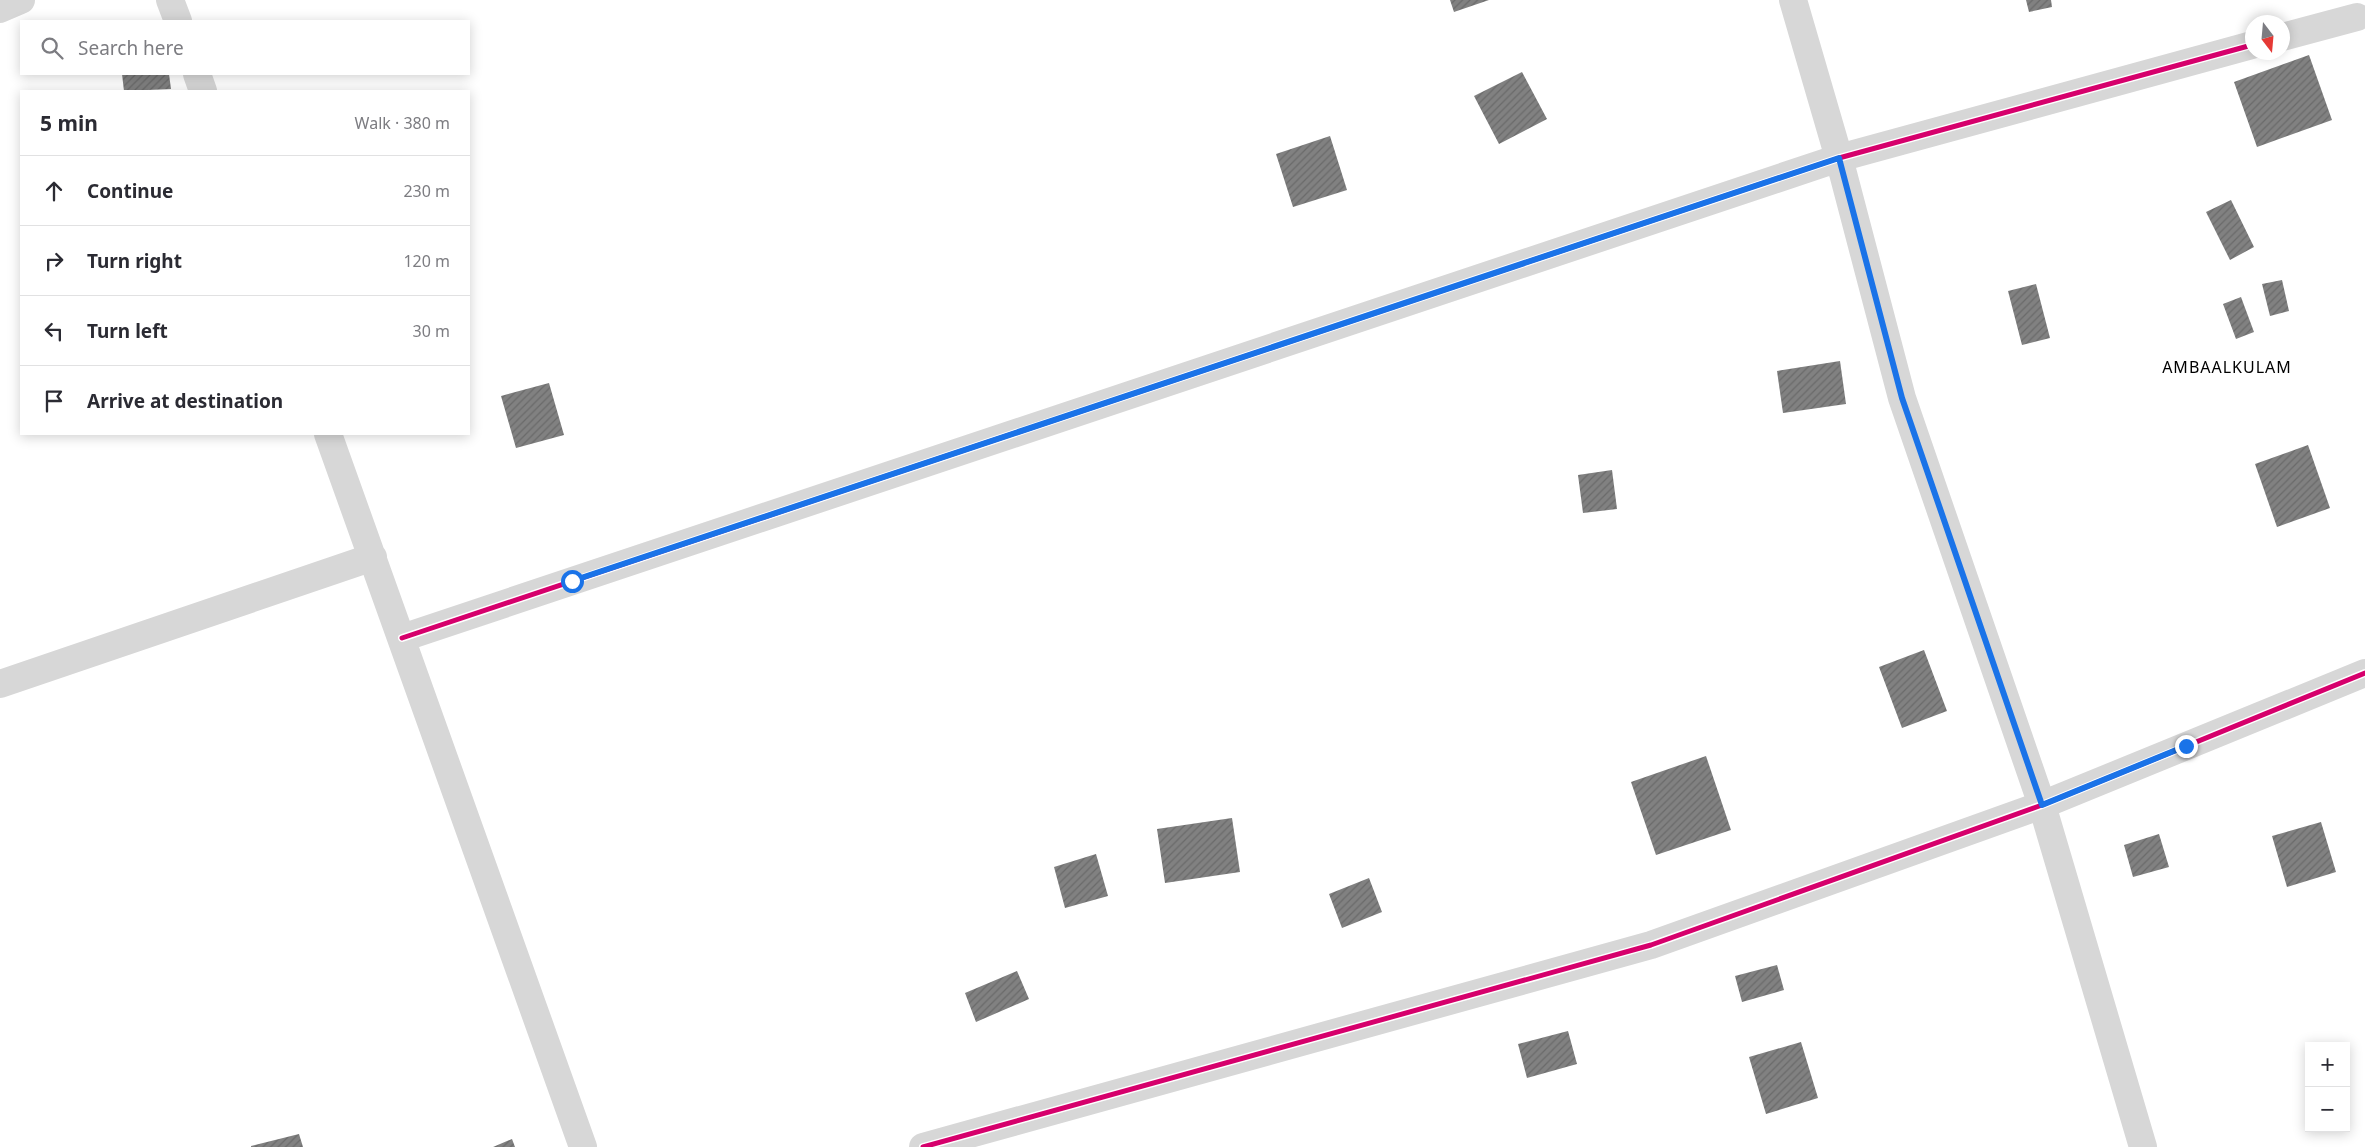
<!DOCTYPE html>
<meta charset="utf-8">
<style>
:root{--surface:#fff;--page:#f7f7f7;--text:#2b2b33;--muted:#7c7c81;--line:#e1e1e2}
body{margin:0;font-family:"Noto Sans",sans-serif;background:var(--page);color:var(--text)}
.controls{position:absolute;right:15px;bottom:15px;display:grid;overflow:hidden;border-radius:0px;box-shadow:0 2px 12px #0003}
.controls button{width:45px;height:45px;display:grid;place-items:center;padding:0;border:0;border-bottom:1px solid var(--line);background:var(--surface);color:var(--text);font:25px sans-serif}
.compass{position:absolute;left:2245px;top:15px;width:45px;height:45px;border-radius:50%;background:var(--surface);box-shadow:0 2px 12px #0003;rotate:164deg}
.stop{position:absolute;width:15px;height:15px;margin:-11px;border:4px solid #1a73e8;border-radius:50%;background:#fff}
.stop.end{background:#1a73e8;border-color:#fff;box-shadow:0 1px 5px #0008}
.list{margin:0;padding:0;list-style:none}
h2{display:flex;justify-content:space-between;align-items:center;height:65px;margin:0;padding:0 20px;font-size:21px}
h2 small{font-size:16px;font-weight:400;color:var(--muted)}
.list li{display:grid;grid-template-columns:32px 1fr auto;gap:15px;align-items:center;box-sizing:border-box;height:70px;padding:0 20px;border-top:1px solid var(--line)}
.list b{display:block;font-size:19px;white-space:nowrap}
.list em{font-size:16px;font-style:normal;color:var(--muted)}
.icon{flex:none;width:28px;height:28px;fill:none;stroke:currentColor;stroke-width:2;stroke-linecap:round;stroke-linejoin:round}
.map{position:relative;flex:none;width:2365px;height:1147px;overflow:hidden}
.search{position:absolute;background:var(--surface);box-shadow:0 2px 12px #0003;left:20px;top:20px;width:450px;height:55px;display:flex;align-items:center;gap:12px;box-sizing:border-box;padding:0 18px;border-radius:0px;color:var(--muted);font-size:19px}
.panel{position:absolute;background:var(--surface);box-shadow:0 2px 12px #0003;left:20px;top:90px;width:450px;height:345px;border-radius:0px}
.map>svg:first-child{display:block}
.building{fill:url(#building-hatch)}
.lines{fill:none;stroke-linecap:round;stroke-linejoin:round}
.street{stroke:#d7d7d7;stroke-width:28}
.cycleway-casing{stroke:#fff;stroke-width:8}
.cycleway{stroke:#d6006c;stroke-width:5}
.route{stroke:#1a73e8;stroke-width:6}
.labels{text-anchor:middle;stroke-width:5;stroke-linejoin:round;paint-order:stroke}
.quarter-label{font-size:16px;letter-spacing:1px;fill:#000;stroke:#fff}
</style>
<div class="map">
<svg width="2365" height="1147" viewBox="0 0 2365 1147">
<defs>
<pattern id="building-hatch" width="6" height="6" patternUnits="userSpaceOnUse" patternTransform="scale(1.25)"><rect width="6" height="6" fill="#818181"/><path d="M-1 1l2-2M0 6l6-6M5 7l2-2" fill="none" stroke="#6a6a6a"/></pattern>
</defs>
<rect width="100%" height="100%" fill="#fff"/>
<path class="building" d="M1450,0H1489L1454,12Z
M2026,0H2051L2052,7L2029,12Z
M2309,55L2332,120L2257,147L2234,82Z
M1522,72L1547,119L1499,144L1474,96Z
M122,74H169L171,89L124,91Z
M1330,136L1347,190L1293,207L1276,154Z
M2231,200L2254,247L2230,260L2206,212Z
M2282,280L2289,311L2270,316L2262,284Z
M2036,284L2050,338L2022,345L2008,291Z
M2241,297L2254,332L2236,339L2223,304Z
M1840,361L1846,404L1783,413L1777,371Z
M549,383L564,435L516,448L501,396Z
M2308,445L2330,508L2277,527L2255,464Z
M1612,470L1617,509L1583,513L1578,475Z
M1924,650L1947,711L1902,728L1879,667Z
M1706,756L1731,830L1656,855L1631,782Z
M1232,818L1240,872L1165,883L1157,829Z
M2321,822L2336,872L2287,887L2272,836Z
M2159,834L2169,867L2133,877L2124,845Z
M1096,854L1108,896L1065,908L1054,867Z
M1369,878L1382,912L1342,928L1329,894Z
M1777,965L1784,990L1742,1002L1735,976Z
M1017,971L1029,999L976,1022L965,993Z
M1568,1031L1577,1064L1527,1078L1518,1044Z
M1801,1042L1818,1098L1766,1114L1749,1057Z
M299,1134L303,1147H251V1146Z
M512,1139L515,1147H493Z"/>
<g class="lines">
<path class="street" d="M170,0L178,21
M1793,0L1839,158L1902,398L2042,805L2143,1147
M0,9L21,0
M2282,37L2357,17
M197,74L203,91
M328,434L583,1147
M402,638L1839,158L2252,45
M0,684L373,557
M923,1147L1651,945L2042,805L2365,673"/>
<g class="cycleway-casing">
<path id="cycleway" d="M402,638L1839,158L2252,45
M923,1147L1651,945L2042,805L2365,673"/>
</g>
<use href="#cycleway" class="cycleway"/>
</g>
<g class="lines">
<path class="route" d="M572,581L1839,158L1902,398L2042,805L2186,746"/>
</g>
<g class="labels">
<g class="quarter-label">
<text x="2227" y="373">AMBAALKULAM</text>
</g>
</g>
</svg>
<div class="controls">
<button>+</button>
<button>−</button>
</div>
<svg class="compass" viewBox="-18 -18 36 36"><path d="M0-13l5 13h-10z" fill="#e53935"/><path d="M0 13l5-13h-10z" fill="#7c7c81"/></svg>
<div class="stop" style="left:572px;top:581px"></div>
<div class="stop end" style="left:2186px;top:746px"></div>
<div class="search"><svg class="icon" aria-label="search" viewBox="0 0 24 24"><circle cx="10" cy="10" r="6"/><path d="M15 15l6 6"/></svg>Search here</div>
<section class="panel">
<h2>5 min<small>Walk · 380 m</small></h2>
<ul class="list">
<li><svg class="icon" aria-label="ahead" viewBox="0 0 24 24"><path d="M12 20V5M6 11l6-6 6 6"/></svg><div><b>Continue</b></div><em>230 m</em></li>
<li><svg class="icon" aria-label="right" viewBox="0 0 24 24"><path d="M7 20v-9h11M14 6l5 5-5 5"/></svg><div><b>Turn right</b></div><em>120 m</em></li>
<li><svg class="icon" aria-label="left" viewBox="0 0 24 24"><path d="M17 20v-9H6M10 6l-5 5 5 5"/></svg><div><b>Turn left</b></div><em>30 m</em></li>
<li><svg class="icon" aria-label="arrive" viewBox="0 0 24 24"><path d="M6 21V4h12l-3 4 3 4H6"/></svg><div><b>Arrive at destination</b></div></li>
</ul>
</section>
</div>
